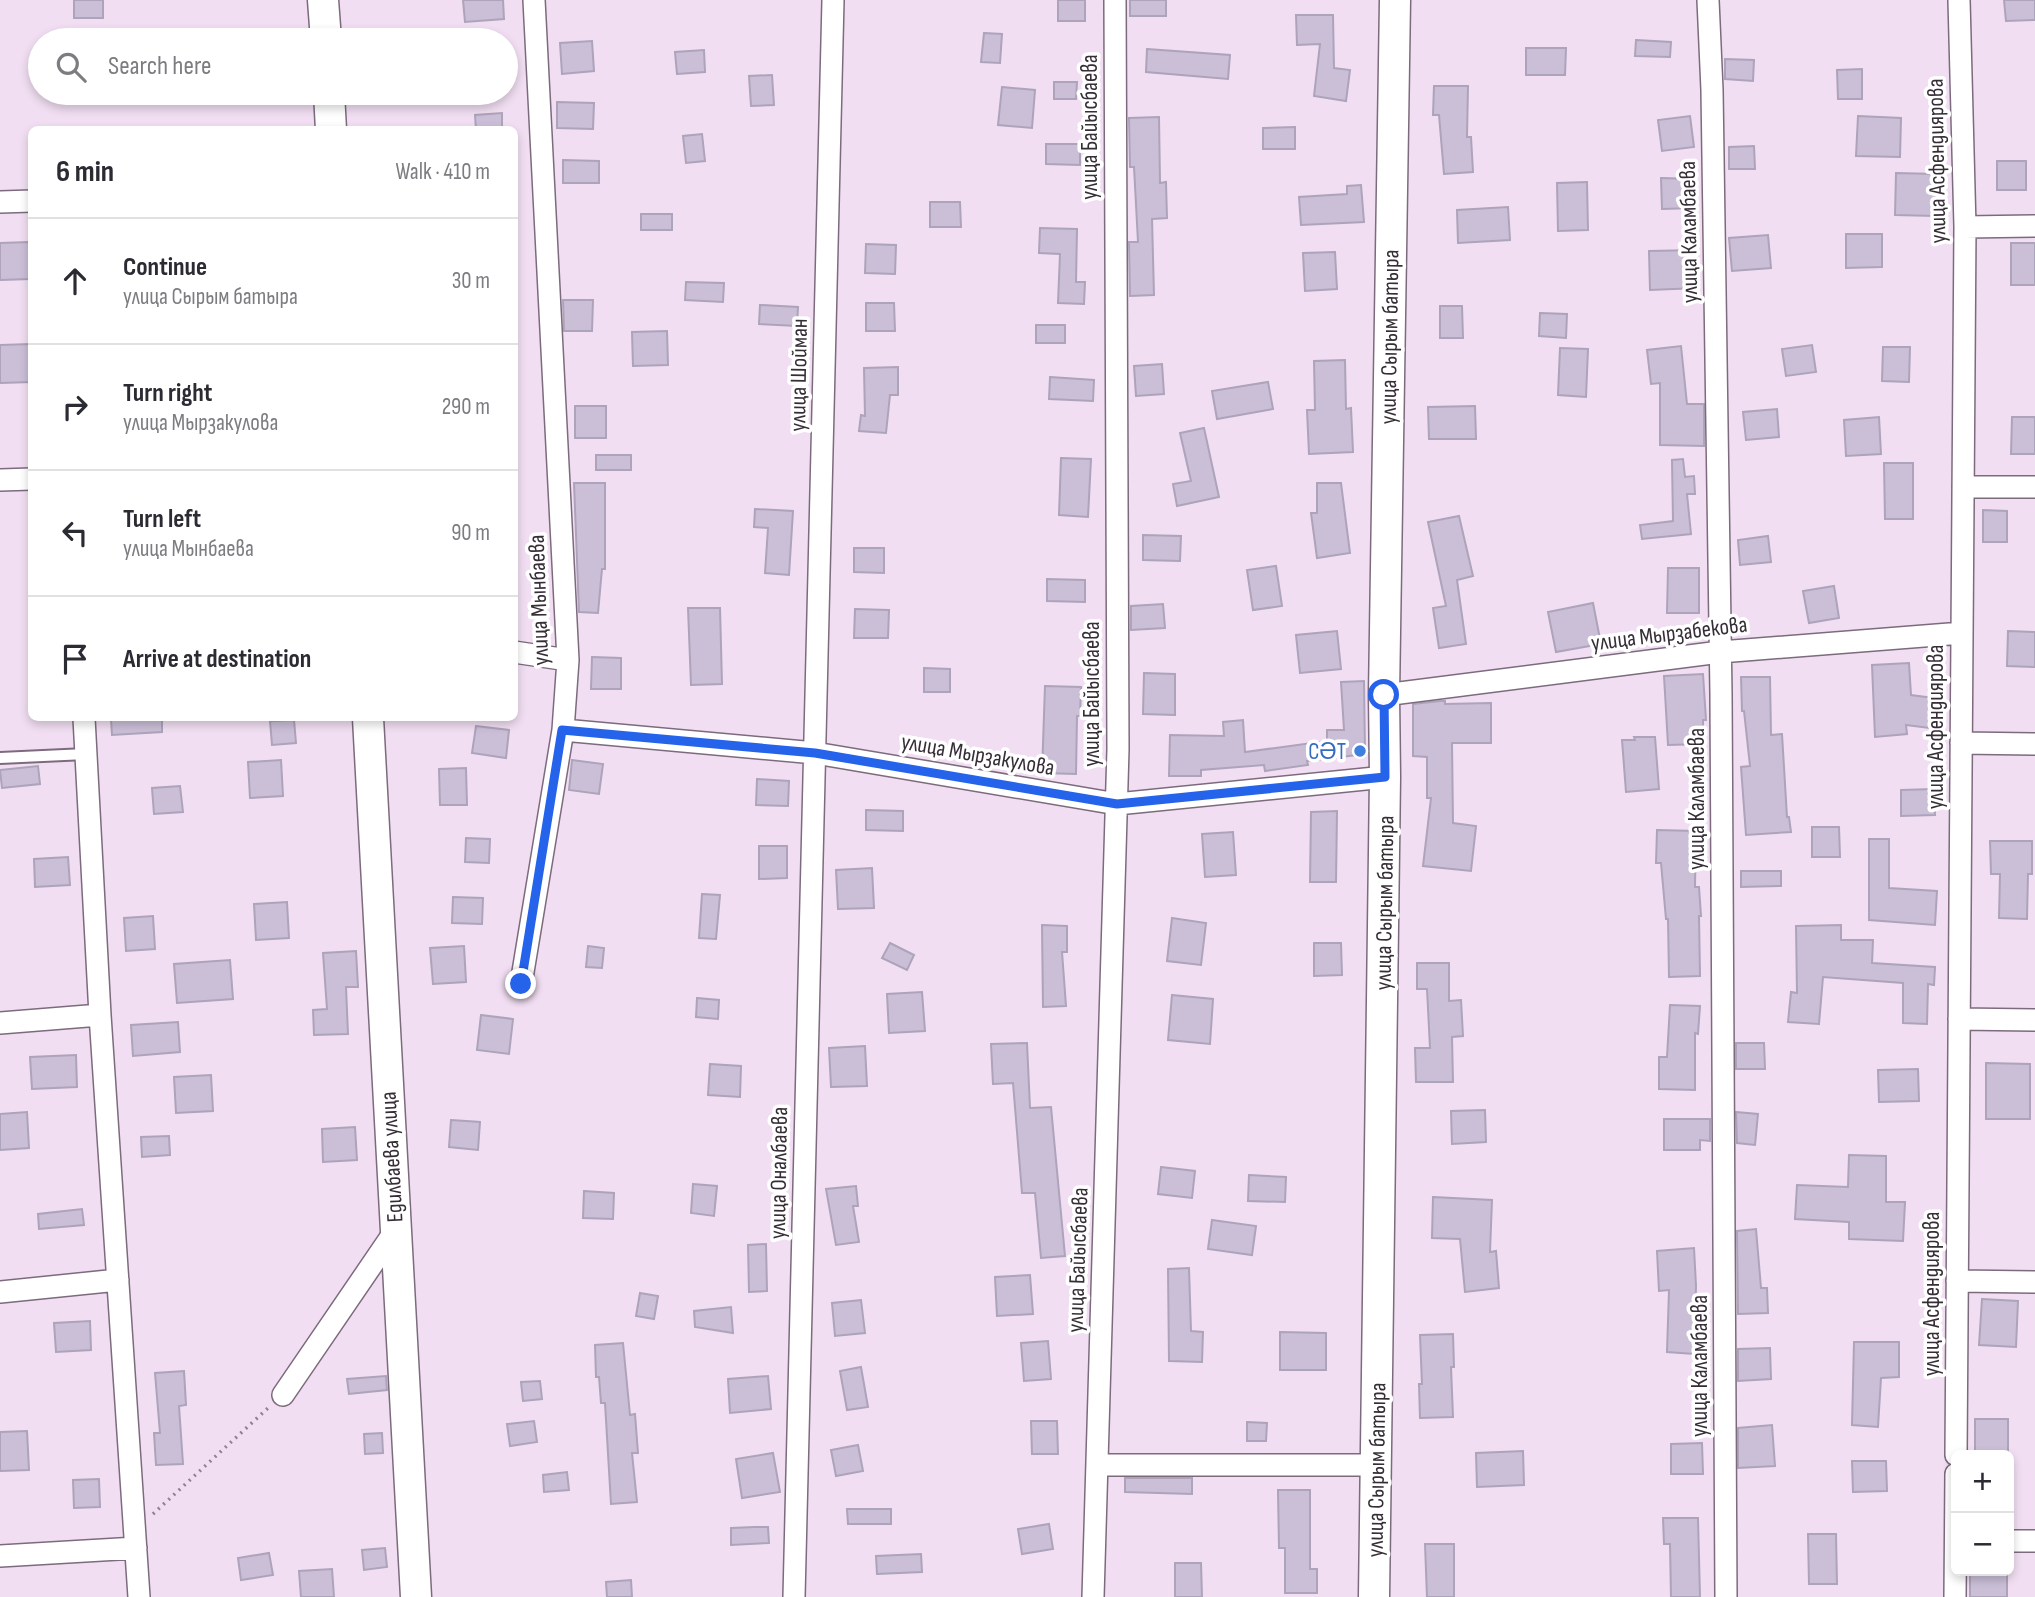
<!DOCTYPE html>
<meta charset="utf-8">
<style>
:root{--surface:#fff;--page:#f2f2f3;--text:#2b2b33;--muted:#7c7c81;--line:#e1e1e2}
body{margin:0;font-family:"Sofia Sans Condensed",sans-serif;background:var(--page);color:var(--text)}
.controls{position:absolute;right:21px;bottom:21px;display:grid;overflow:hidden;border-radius:10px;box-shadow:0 4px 10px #0003}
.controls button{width:63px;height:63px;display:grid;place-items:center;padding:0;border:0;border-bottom:2px solid var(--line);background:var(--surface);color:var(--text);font:35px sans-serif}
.stop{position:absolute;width:21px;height:21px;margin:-16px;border:5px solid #2563eb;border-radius:50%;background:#fff}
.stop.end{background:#2563eb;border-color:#fff;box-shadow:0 2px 7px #0008}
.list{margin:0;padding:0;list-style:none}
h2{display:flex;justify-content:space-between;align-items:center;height:91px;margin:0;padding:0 28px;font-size:30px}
h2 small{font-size:23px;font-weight:400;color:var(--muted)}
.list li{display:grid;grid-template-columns:46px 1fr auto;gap:21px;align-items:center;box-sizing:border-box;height:126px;padding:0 28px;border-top:2px solid var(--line)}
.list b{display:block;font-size:26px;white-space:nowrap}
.list p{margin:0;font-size:23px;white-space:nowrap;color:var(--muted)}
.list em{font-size:23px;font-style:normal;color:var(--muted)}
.icon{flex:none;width:38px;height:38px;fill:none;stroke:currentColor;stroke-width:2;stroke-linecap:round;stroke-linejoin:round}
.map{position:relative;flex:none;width:2035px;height:1597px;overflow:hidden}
.search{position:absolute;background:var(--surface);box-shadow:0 4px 10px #0003;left:28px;top:28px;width:490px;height:77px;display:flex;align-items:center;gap:18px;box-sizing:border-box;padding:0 24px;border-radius:38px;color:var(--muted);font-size:26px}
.panel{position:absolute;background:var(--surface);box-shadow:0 4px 10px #0003;left:28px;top:126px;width:490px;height:595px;border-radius:10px}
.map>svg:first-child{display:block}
.building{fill:#cabfd7;stroke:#ada3ba;stroke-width:2}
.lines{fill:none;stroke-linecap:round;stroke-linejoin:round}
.lane-casing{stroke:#7c6b7c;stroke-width:14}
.street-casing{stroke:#7c6b7c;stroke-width:24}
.secondary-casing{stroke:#7c6b7c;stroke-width:33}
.path{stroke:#8f828f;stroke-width:3.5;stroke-dasharray:2 5;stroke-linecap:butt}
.lane{stroke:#fff;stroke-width:10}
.street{stroke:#fff;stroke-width:21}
.secondary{stroke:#fff;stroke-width:30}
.route{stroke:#2563eb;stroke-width:9}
.shop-dot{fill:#3f7fe0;stroke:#fff;stroke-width:2.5}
.labels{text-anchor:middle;stroke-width:7;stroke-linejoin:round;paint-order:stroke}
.street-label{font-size:23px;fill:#362e36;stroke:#fff}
.shop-label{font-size:23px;fill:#366cbe;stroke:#fff;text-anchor:end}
</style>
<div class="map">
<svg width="2035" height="1597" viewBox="0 0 2035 1597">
<rect width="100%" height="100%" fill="#f1def2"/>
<path class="building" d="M74,0H103V18H74Z
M463,0H503L504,19L465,22Z
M1058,0H1085V21H1058Z
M1130,0H1166V16H1130Z
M2004,0H2035V20L2006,21Z
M1296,15H1333L1334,68L1350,70L1346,101L1314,96L1320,44L1297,45Z
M984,33L1002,34L1000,63L981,62Z
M1636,40L1671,42L1670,57L1635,56Z
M592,41L594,71L562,74L560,43Z
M1526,48H1566L1565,75H1526Z
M1147,49L1230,55L1228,79L1146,72Z
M704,50L705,72L677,74L675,52Z
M1725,59L1754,60L1753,81L1725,79Z
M1862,69V99H1838L1837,70Z
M772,75L774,105L751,106L749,76Z
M1054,82H1077L1076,99H1054Z
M1434,86H1468L1467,137H1471L1473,172L1444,174L1439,115H1433Z
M1002,87L1035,90L1032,128L998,125Z
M557,102L594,103L593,129L557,128Z
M502,113V130H476L475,115Z
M1690,116L1694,147L1662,151L1658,120Z
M1858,116L1901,118L1900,157L1856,156Z
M1159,117L1160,183L1166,182L1167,218L1152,219L1154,295L1130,296L1129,242H1138L1134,167H1130L1129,118Z
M1295,127V149H1263V128Z
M702,134L705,161L686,163L683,136Z
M1046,144H1080V165L1046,164Z
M1754,146L1755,169H1729V147Z
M563,160L599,161V183H563Z
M1997,161H2026V190H1997Z
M1896,173L1936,174L1935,216L1895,215Z
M1661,178L1696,179V208L1662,209Z
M1587,182L1588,230L1558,231L1557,183Z
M1361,185L1364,222L1301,225L1299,197L1347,194V186Z
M930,202H960L961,227H930Z
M1508,207L1510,240L1458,243L1457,210Z
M641,214H672V230H641Z
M1040,228L1077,229L1076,282H1085L1084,304L1058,303L1060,254L1039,253Z
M1846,234H1882V267L1846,268Z
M1768,235L1771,268L1732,271L1729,238Z
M29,242L30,279L0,280V243Z
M2011,243H2035V285H2011Z
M866,244L896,245L895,274L865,273Z
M1697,250L1698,288L1650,290L1649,251Z
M1335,252L1337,289L1305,291L1303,253Z
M686,282L724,283L723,302L685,300Z
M563,300H593L592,331H564Z
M866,303H894L895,331H866Z
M760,305L798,307L797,326L759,324Z
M1440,306H1462L1463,338H1440Z
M1540,313L1567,314L1566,338L1539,336Z
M1036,325H1065V343H1036Z
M667,331L668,365L633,366L632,332Z
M30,344L31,382L0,383V345Z
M1812,345L1816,372L1786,376L1782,349Z
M1681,346L1687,404H1704V446L1660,445V383L1651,384L1647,350Z
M1883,347H1910L1909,382L1882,381Z
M1560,348L1588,349L1586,397L1558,395Z
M1345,360L1346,409L1351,408L1353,452L1309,454L1307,410H1315L1314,361Z
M1162,364L1164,394L1136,396L1134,366Z
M898,367V395H890L886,433L859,431L861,415L865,416L864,368Z
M1050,377L1094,380L1093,401L1049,399Z
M1268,382L1273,409L1217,419L1212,391Z
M575,406H606V438H575Z
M1475,406L1476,439H1429L1428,407Z
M1777,409L1779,437L1746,440L1743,412Z
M1879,417L1881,454L1846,456L1844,420Z
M2012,417H2035V454H2011Z
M1204,428L1219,497L1177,506L1173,484L1191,481L1180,433Z
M596,455H631V470H596Z
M1061,458L1091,459L1088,517L1059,515Z
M1683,459L1685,477L1694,476L1695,494H1687L1691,534L1642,539L1640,525L1673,521L1672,460Z
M1884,463H1913V519H1885Z
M574,483H605V569H602L598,613L579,612Z
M1317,483H1341L1350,553L1317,558L1311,513H1317Z
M755,509L793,511L789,575L765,573L768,528L754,527Z
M1983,510L2007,511V542H1983Z
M1459,516L1473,576L1457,580L1466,644L1439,648L1433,608L1446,606L1428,522Z
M1143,535L1181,536L1180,561L1143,560Z
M1768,536L1771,562L1740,565L1738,540Z
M854,548H884V573L854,572Z
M1276,566L1282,606L1253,610L1247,570Z
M1668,568H1699V613H1667Z
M1047,579L1085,580V602L1047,601Z
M1834,586L1839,618L1809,623L1803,591Z
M1593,603L1601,644L1556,652L1548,612Z
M1163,604L1165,628L1131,630V606Z
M688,608H720L722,684L691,685Z
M855,609L889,610L888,638H854Z
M1337,631L1341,669L1300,673L1296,635Z
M2008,631L2035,632V667L2007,666Z
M592,657L621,658V689H591Z
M1909,663L1911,695L1942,699L1937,729L1906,725L1907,734L1875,737L1872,665Z
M924,668L950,669V692H924Z
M1144,673L1175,674V715L1143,714Z
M1703,674L1706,720H1703V744L1668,745L1664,676Z
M1741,677H1770L1771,735L1782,734L1787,817H1789L1791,832L1746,835L1741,767L1750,766L1744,711H1742Z
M1364,681L1365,754L1307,761L1308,765L1265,771L1264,765L1201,770V776H1169L1170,735L1224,736L1223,722L1243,720L1245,752L1327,741V730H1344L1341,682Z
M1045,686L1081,687L1080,716H1077L1076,774L1042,773Z
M1440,701H1445V704L1491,703V743H1452L1453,823L1476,826L1471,871L1423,866L1431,798H1427V757L1413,756V704Z
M162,718V732L112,735L111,719Z
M294,720L296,743L272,745L270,721Z
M476,726L509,730L506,758L472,753Z
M1634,737H1655L1659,789L1626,792L1622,740H1635Z
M281,760L283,796L250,798L248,762Z
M572,760L603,764L599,794L569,790Z
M38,766L40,784L2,788L0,770Z
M466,768L467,805H440L439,769Z
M757,779L789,781L788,806L756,805Z
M180,786L183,812L154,814L152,788Z
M1934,789L1935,815L1901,816V790Z
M866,810L903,811V831L866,830Z
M1337,811L1336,882H1310L1311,812Z
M1812,827H1839L1840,857H1812Z
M1657,830L1696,831L1695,887H1699L1701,916H1699L1700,976L1669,977L1668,919H1666L1661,863H1656Z
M1233,832L1236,875L1205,877L1202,834Z
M466,838L490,839L489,863L465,862Z
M1869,839H1889V888L1937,891L1935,925L1869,920Z
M1990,841H2032V874H2028L2027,919L1999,918L2000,874H1991Z
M759,846H787V878L759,879Z
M68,857L70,885L35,887L34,859Z
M872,868L874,908L838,909L836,870Z
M1741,871H1781V886L1741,887Z
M702,894L720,895L716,939L699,938Z
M453,897L483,898L482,924L452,923Z
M287,902L289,938L256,940L254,904Z
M153,916L155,949L126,951L124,918Z
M1172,918L1206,923L1201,965L1167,961Z
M1042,925L1067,926V952H1062L1066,1006L1043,1007Z
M1841,925V940H1873L1872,963L1935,967L1934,985L1928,984L1927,1024L1903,1023V983L1823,977L1819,1024L1788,1022L1791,992L1797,993L1796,926Z
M890,943L914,955L907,970L882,958Z
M1314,943H1341L1342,975L1314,976Z
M464,946L466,982L433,984L430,948Z
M588,946L604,948L602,968L586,967Z
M356,951L358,987H346L348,1034L314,1035L313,1010L327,1009L323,953Z
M230,960L233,999L177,1003L174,964Z
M1417,963H1449V1001L1461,1000L1463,1036L1452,1037L1453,1082H1416L1415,1048H1430L1427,989H1417Z
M922,992L925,1031L889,1033L887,994Z
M1172,995L1213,999L1210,1044L1168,1040Z
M697,998L719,1000L718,1019L696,1017Z
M1670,1005L1700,1006L1698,1034L1695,1033V1090L1659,1089V1057H1667Z
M481,1015L513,1019L509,1054L477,1050Z
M178,1022L180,1052L133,1056L131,1025Z
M1027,1043L1030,1108L1051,1107L1065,1256L1041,1258L1035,1193H1022L1013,1083L993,1084L991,1044Z
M1736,1043H1764L1765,1069H1736Z
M865,1046L867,1086L831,1087L829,1048Z
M76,1055L77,1087L32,1089L30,1057Z
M1986,1063L2030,1064V1119H1986Z
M710,1064L741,1066L740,1097L708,1095Z
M1918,1069L1919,1101L1879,1102L1878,1070Z
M211,1075L213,1111L176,1113L174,1077Z
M1485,1110L1486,1142L1452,1144L1451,1111Z
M27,1112L29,1148L0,1150V1114Z
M1736,1112L1758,1114L1755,1145L1737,1143Z
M1664,1119H1710V1141L1700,1140V1150H1664Z
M451,1120L480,1122L478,1150L449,1147Z
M355,1127L357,1160L323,1162L322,1129Z
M169,1136L170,1155L142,1157L141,1137Z
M1849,1155L1886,1156V1202H1905L1903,1241L1849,1239V1222L1795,1219L1797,1185L1848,1187Z
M1161,1167L1195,1171L1192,1198L1158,1194Z
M1249,1175L1286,1177L1285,1202L1248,1201Z
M693,1184L717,1186L714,1216L691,1213Z
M856,1186L858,1206H853L859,1242L836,1245L826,1189Z
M584,1191L614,1193L613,1219L583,1218Z
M1433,1197L1492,1200L1490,1252L1496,1251L1499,1288L1465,1292L1460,1239L1432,1238Z
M82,1209L84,1225L39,1229L38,1214Z
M1212,1220L1256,1226L1252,1255L1208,1249Z
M1756,1229L1761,1288H1767L1768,1313L1738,1314L1737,1231Z
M766,1244L767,1291L749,1292L748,1245Z
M1694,1248L1696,1286L1694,1354L1667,1352L1669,1290L1659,1291L1657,1251Z
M1189,1268L1191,1331L1203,1332L1202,1362L1169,1361L1168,1269Z
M1030,1275L1033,1314L997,1316L995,1277Z
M640,1293L658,1296L654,1319L636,1316Z
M1982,1299L2018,1301L2016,1347L1979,1345Z
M861,1300L865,1333L835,1336L832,1303Z
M731,1307L733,1333L695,1327L694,1311Z
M90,1321L91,1350L56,1352L54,1323Z
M1280,1332L1326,1333V1370H1280Z
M1453,1334L1454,1367H1451L1453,1417L1420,1418L1419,1384H1422L1420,1335Z
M1048,1341L1051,1379L1024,1381L1021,1343Z
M1854,1342H1899V1377L1881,1378L1878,1427L1852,1425Z
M623,1343L630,1415L635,1414L638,1453H632L637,1502L611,1504L605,1403H601L599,1377H596L595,1345Z
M1770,1348L1771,1379L1738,1381V1349Z
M861,1367L868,1407L847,1410L840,1371Z
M184,1371L186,1405L179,1406L183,1464L156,1465L154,1433H160L155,1373Z
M386,1376L387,1390L349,1394L347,1379Z
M768,1376L771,1409L730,1413L728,1379Z
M540,1381L542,1399L523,1401L521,1382Z
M1975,1419H2008V1455H1975Z
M534,1421L537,1442L510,1446L507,1424Z
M1031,1421H1057L1058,1454H1032Z
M1247,1422L1267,1423L1266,1441H1247Z
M1772,1425L1775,1466L1738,1468V1428Z
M27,1431L29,1470L0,1471V1432Z
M382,1433L383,1453L365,1454L364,1434Z
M1702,1443L1703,1474H1671V1444Z
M858,1445L863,1471L836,1476L831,1450Z
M1523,1451L1524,1485L1477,1487L1476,1453Z
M773,1453L780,1492L742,1498L736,1459Z
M1852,1461H1886L1887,1491L1853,1492Z
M567,1472L569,1490L544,1492L543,1475Z
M1125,1478H1192V1494L1125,1492Z
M99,1479L100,1507L74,1508L73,1480Z
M1278,1490H1310V1569H1317V1593H1285V1548H1279Z
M847,1509H891V1524H848Z
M1663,1518H1698L1700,1597H1671L1670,1544H1664Z
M1049,1524L1053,1549L1022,1554L1018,1529Z
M755,1527H768L769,1543L731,1545V1528Z
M1808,1534H1836L1837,1584H1809Z
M1425,1544H1454V1597H1427Z
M385,1548L387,1567L364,1570L362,1550Z
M269,1553L273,1575L241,1580L238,1558Z
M921,1554L922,1572L877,1574L876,1556Z
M1175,1563H1201L1202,1597H1175Z
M332,1569L334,1597H301L299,1571Z
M1970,1572H2007V1597H1970Z
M631,1580L632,1597H607L606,1582Z"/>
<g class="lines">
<g class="lane-casing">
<path id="lane" d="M0,758L86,754"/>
</g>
<g class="street-casing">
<path id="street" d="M1708,0L1712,90L1721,694L1726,1597
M0,202L32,201
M1965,227L2035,226
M0,480L32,479
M1963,487H2035
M514,652L568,660
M1384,695L1720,652L1962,633
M84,718L100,1015L139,1597
M563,730L815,753L1117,804L1385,777
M1961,743L2035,744
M521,984L563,730L568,660L534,0
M1959,1019L2035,1020
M0,1023L100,1015
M1957,1281L2035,1282
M0,1292L118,1280
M283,1395L395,1231
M1956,1455L1965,227L1959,0
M1097,1465H1376
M2009,1541H2035
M0,1556L136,1548
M794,1597L833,0
M1093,1597L1118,749L1115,0
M1955,1597L1956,1474"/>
</g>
<g class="secondary-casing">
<path id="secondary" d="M323,0L326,40
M329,93L331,130
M368,718L416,1597
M1374,1597L1385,777L1384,695L1395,0"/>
</g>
<path class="path" d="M153,1514L268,1408"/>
<use href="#lane" class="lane"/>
<use href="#street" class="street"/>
<use href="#secondary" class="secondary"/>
</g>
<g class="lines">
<path class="route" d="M521,984L562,730L815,753L1117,804L1385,777L1384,695"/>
</g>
<circle class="shop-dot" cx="1360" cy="751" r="7"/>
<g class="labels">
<g class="street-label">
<text transform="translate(1089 127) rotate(-90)" y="8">улица Байысбаева</text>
<text transform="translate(1936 161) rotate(-91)" y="8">улица Асфендиярова</text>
<text transform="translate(1688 232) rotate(-91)" y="8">улица Каламбаева</text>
<text transform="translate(1389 337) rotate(-89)" y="8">улица Сырым батыра</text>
<text transform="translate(798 375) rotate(-89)" y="8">улица Шойман</text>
<text transform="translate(538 600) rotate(-92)" y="8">улица Мынбаева</text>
<text transform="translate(1669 633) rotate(-7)" y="8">улица Мырзабекова</text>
<text transform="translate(1091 694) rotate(-90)" y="8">улица Байысбаева</text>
<text transform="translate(1935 727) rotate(-90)" y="8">улица Асфендиярова</text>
<text transform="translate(978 754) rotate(10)" y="8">улица Мырзакулова</text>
<text transform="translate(1696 799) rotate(-90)" y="8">улица Каламбаева</text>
<text transform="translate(1384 903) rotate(-89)" y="8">улица Сырым батыра</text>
<text transform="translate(391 1157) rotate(-93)" y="8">Едилбаева улица</text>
<text transform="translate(778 1173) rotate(-89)" y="8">улица Оналбаева</text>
<text transform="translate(1077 1260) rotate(-88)" y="8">улица Байысбаева</text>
<text transform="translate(1931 1294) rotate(-90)" y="8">улица Асфендиярова</text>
<text transform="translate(1699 1366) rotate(-90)" y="8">улица Каламбаева</text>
<text transform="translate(1376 1470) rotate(-89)" y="8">улица Сырым батыра</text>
</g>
<g class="shop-label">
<text x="1346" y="759">СƏТ</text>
</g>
</g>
</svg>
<div class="controls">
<button>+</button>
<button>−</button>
</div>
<div class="stop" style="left:1384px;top:695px"></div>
<div class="stop end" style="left:521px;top:984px"></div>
<div class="search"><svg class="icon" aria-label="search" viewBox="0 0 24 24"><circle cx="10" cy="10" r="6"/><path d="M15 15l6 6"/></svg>Search here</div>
<section class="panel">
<h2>6 min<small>Walk · 410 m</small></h2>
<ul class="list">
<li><svg class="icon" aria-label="ahead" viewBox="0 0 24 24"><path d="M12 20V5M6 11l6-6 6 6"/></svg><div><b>Continue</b><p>улица Сырым батыра</p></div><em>30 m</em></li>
<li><svg class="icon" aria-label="right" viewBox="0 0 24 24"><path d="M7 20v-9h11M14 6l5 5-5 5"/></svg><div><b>Turn right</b><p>улица Мырзакулова</p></div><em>290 m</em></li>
<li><svg class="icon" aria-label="left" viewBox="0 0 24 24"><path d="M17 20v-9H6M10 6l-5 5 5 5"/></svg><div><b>Turn left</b><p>улица Мынбаева</p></div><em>90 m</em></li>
<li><svg class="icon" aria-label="arrive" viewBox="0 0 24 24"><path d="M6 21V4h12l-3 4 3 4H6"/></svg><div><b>Arrive at destination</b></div></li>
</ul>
</section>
</div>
